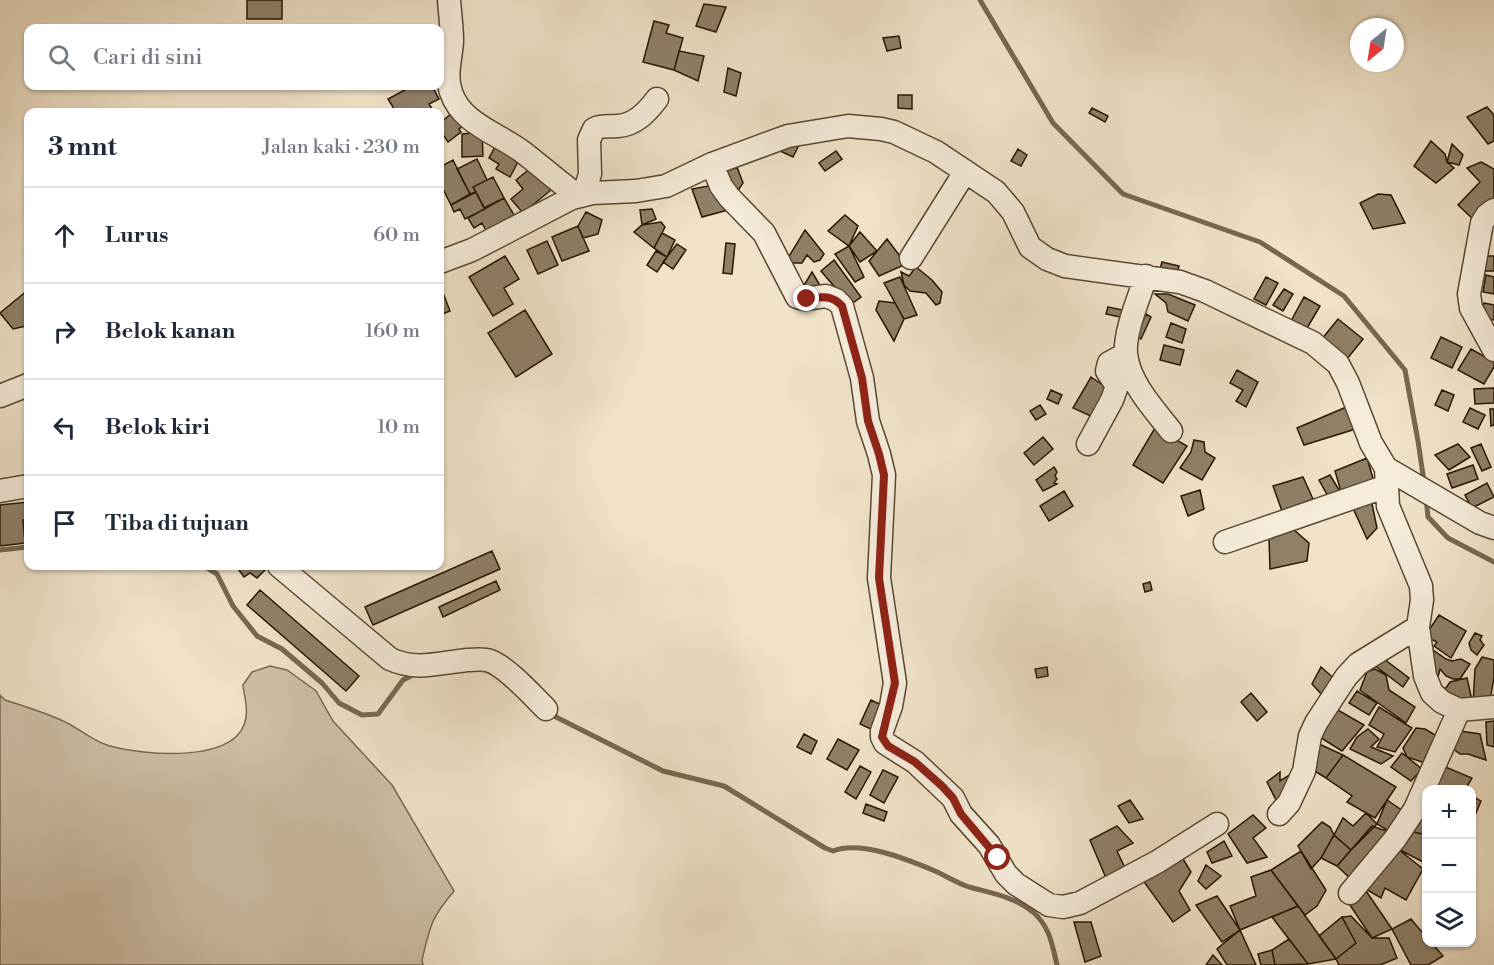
<!DOCTYPE html>
<html lang="id">
<meta charset="utf-8">
<style>
:root{--surface:#fff;--page:#f2f2f3;--text:#1f2937;--muted:#747a83;--line:#e0e1e3}
body{margin:0;font-family:"Libre Bodoni",serif;background:var(--page);color:var(--text)}
.controls{position:absolute;right:18px;bottom:18px;display:grid;overflow:hidden;border-radius:12px;box-shadow:0 2px 4px #0004}
.controls button{width:54px;height:54px;display:grid;place-items:center;padding:0;border:0;border-bottom:2px solid var(--line);background:var(--surface);color:var(--text);font:30px sans-serif}
.compass{position:absolute;left:1350px;top:18px;width:54px;height:54px;border-radius:50%;background:var(--surface);box-shadow:0 2px 4px #0004;rotate:210deg}
.stop{position:absolute;width:18px;height:18px;margin:-14px;border:4px solid #8f2418;border-radius:50%;background:#fff}
.stop.end{background:#8f2418;border-color:#fff;box-shadow:0 2px 6px #0008}
.list{margin:0;padding:0;list-style:none}
h2{display:flex;justify-content:space-between;align-items:center;height:78px;margin:0;padding:0 24px;font-size:26px}
h2 small{font-size:20px;font-weight:400;color:var(--muted)}
.list li{display:grid;grid-template-columns:39px 1fr auto;gap:18px;align-items:center;box-sizing:border-box;height:96px;padding:0 24px;border-top:2px solid var(--line)}
.list b{display:block;font-size:22px;white-space:nowrap}
.list em{font-size:20px;font-style:normal;color:var(--muted)}
.icon{flex:none;width:33px;height:33px;fill:none;stroke:currentColor;stroke-width:2;stroke-linecap:round;stroke-linejoin:round}
.map{position:relative;flex:none;width:1494px;height:965px;overflow:hidden}
.search{position:absolute;background:var(--surface);box-shadow:0 2px 4px #0004;left:24px;top:24px;width:420px;height:66px;display:flex;align-items:center;gap:15px;box-sizing:border-box;padding:0 21px;border-radius:12px;color:var(--muted);font-size:22px}
.panel{position:absolute;background:var(--surface);box-shadow:0 2px 4px #0004;left:24px;top:108px;width:420px;height:462px;border-radius:12px}
.map>svg:first-child{display:block}
.green{fill:#cdbfa6;stroke:#7a6a54;stroke-width:1.5}
.lines{fill:none;stroke-linecap:round;stroke-linejoin:round}
.stream{stroke:#776750;stroke-width:5}
.building{fill:#8f8068;stroke:#281601;stroke-width:1.5}
.minor-casing{stroke:#5a4933;stroke-width:25}
.minor{stroke:#f5ecdb;stroke-width:22}
.route{stroke:#8f2418;stroke-width:8}
</style>
<div class="map">
<svg width="1494" height="965" viewBox="0 0 1494 965">
<rect width="100%" height="100%" fill="#efe2c8"/>
<filter id="stains"><feTurbulence type="fractalNoise" baseFrequency=".00333" numOctaves="4"/><feColorMatrix values="0 0 0 0 .2 0 0 0 0 .09 0 0 0 0 .02 0 0 0 .5 -.17"/></filter>
<radialGradient id="worn" r=".72"><stop offset=".6" stop-color="#630" stop-opacity="0"/><stop offset="1" stop-color="#630" stop-opacity=".3"/></radialGradient>
<path class="green" d="M270,666L287,670L316,691L333,721L392,785L454,891C431,918 430,926 422,960L423,965H0V695L5,700C24,706 43,712 61,720C78,727 93,742 110,746C142,755 240,765 246,717C248,707 244,695 243,685L252,672Z"/>
<g class="lines">
<path class="stream" d="M980,0L1053,123L1123,194L1260,242L1344,296L1405,370L1418,441L1424,482
M1426,498L1428,517L1448,538L1494,562
M0,550L28,547
M204,566L217,574L233,606L257,636L282,649L322,683L339,703L362,715L378,714L403,680L415,674
M550,714L663,771L724,786L825,848L833,851C861,840 909,860 935,871C946,876 957,883 969,887C991,893 1015,897 1033,912C1050,927 1052,944 1057,965"/>
</g>
<path class="building" d="M247,0H282V19H247Z
M704,4L726,7L716,32L696,26Z
M654,21L669,25L666,33L683,38L674,70L643,62Z
M899,36L901,48L887,51L883,38Z
M679,51L704,56L698,81L674,70Z
M728,68L741,73L736,96L724,92Z
M412,86H432L439,99L429,104L434,112H396L388,99Z
M898,95H912V109L898,108Z
M1487,107L1494,115V141L1488,144L1467,117Z
M1092,108L1108,116L1105,122L1089,113Z
M452,113L465,124L459,129L461,132L448,142L440,130V123Z
M482,132L483,156L462,157V134Z
M802,139L793,157L778,150Z
M1431,141L1445,154L1447,162L1454,168L1436,183L1414,166Z
M497,143L521,156L510,177L496,169L499,164L489,158Z
M1452,144L1463,155L1459,165L1447,162Z
M1018,149L1027,155L1021,166L1011,161Z
M836,151L842,159L825,171L819,163Z
M477,159L487,180L473,187L476,192L470,194L457,169Z
M453,160L470,194L451,205L440,183V167Z
M1481,162L1494,169V198L1474,220L1458,205L1480,182L1467,168Z
M532,167L551,190L523,213L511,199L523,189L516,180Z
M737,167L743,183L735,195L718,175Z
M493,177L504,198L484,208L473,187Z
M714,185L728,210L702,217L692,189Z
M476,192L485,209L465,219L460,209L454,212L451,205Z
M1378,194L1391,195L1405,223L1373,229L1360,203Z
M504,198L514,215L499,223L489,236L482,223L474,228L468,218Z
M652,209L656,219L642,225L640,210Z
M586,212L602,220L598,234L583,238L578,226Z
M845,215L858,226L849,246L828,231Z
M661,222L665,227L654,248L634,232L642,225Z
M578,226L589,251L562,261L552,237Z
M805,230L824,254L820,260L814,262L807,255L802,263H791L788,258Z
M860,232L877,251L860,262L849,246Z
M662,233L675,240L667,257L654,248Z
M887,239L906,264L879,276L869,261Z
M547,241L558,265L538,274L527,250Z
M726,243L735,244L732,274L723,273Z
M677,244L686,250L673,269L663,262Z
M849,246L864,277L855,282L835,254Z
M656,251L667,257L657,272L647,265Z
M505,256L519,279L504,288L513,304L493,316L469,277Z
M1486,256H1494V271H1485Z
M834,260L861,297L850,305L821,271Z
M1162,262L1179,266L1176,277L1159,273Z
M916,267L932,280L942,292L940,303L936,305L926,293L910,291L904,285L901,272L909,276Z
M812,272L824,292L803,287Z
M1486,275L1494,277V294L1483,292Z
M900,277L917,315L904,319L884,283Z
M1266,277L1278,283L1266,305L1254,299Z
M440,285L450,311L440,315Z
M1284,289L1293,294L1283,311L1273,305Z
M28,290V330L26,326L13,329L0,313Z
M1155,294H1168L1195,305L1188,321L1168,312L1166,303Z
M1304,297L1320,306L1306,330L1291,321Z
M879,301L895,303L904,319L894,341L876,310Z
M1484,303L1494,305V320L1480,317Z
M1108,307L1127,311L1125,318L1106,314Z
M525,310L552,354L516,377L488,333Z
M1146,314L1151,317L1141,339L1136,336Z
M1338,319L1363,339L1347,359L1322,339Z
M1171,323L1186,329L1182,343L1166,337Z
M1441,337L1462,347L1452,368L1431,358Z
M1164,345L1184,350L1180,365L1160,360Z
M1471,349L1494,362V367L1484,384L1458,370Z
M1237,370L1258,382L1246,407L1236,401L1243,390L1230,383Z
M1091,377L1110,390L1093,417L1073,408Z
M1494,388V403L1475,404L1474,389Z
M1051,390L1062,395L1058,404L1047,399Z
M1442,390L1454,395L1448,411L1435,405Z
M1040,405L1046,414L1036,420L1030,411Z
M1351,405L1359,428L1304,445L1297,428Z
M1470,408L1485,415L1478,429L1463,422Z
M1490,409H1494V425L1491,426Z
M1155,428L1187,446L1163,483L1133,465Z
M1043,437L1053,449L1034,465L1024,453Z
M1194,440L1204,442L1205,452L1215,458L1202,480L1180,468L1191,452Z
M1458,444L1470,457L1449,470L1435,455Z
M1481,444L1491,467L1482,471L1471,448Z
M1367,458L1375,485L1342,495L1335,471Z
M1473,465L1478,479L1452,488L1447,474Z
M1054,467L1057,472L1055,476L1057,479L1054,483L1057,484L1043,491L1036,480Z
M1330,475L1342,495L1329,498L1319,480Z
M1303,477L1313,499L1282,511L1273,486Z
M1487,483L1494,497L1472,508L1465,495Z
M1200,490L1204,509L1188,516L1181,496Z
M1064,491L1073,506L1049,521L1040,506Z
M1371,499L1377,528L1367,539L1352,506Z
M28,502V520H23L25,543L0,546V505Z
M1293,529L1309,543L1307,561L1270,569L1269,539Z
M492,551L500,569L373,625L365,607Z
M236,566H266L268,567L257,578L250,573L244,577Z
M496,581L500,590L443,617L439,607Z
M1150,582L1152,590L1145,592L1143,584Z
M260,590L359,676L346,691L247,605Z
M1439,615L1466,631L1451,658L1434,646L1437,642L1425,636Z
M1475,633L1482,636L1480,640L1484,645L1477,655L1471,650L1469,643Z
M1426,645L1446,659L1452,661L1461,659L1470,664L1460,679H1453L1446,676L1440,669L1438,677L1434,678Z
M1380,656L1409,678L1403,687L1374,665Z
M1482,657L1494,660V678L1489,705H1473L1475,669Z
M1047,667L1048,676L1037,678L1035,669Z
M1321,667L1337,681L1324,697L1312,684Z
M1375,669L1386,675L1389,690L1415,707L1406,723L1360,690L1367,672Z
M1467,678L1473,705L1440,688H1446L1450,682Z
M1357,691L1377,703L1369,715L1349,703Z
M1251,693L1267,712L1257,721L1241,702Z
M871,700L886,707L875,731L860,724Z
M1379,707L1412,728L1395,752L1377,747L1384,734L1369,725Z
M1336,709L1364,725L1342,751L1318,736Z
M1494,721V747L1487,745L1486,722Z
M1416,728L1425,729L1442,739L1431,765L1407,757L1403,748Z
M1368,729L1379,739L1371,747L1393,756L1381,764L1350,749L1357,737Z
M1460,731L1480,734L1486,760L1468,754H1460L1452,748Z
M804,734L817,741L811,754L797,747Z
M838,739L859,750L847,770L827,759Z
M1315,742L1343,755L1326,778L1313,770Z
M1402,753L1422,769L1411,781L1391,767Z
M1343,755L1396,787L1375,818L1347,802L1352,796L1326,778Z
M860,766L871,772L856,799L845,792Z
M1443,766L1472,778L1465,790H1433Z
M883,770L898,777L884,803L870,795Z
M1280,772V781L1291,774L1282,800H1276L1267,782Z
M1472,796L1481,801L1473,820H1472Z
M1130,800L1143,819L1129,823L1118,806Z
M1387,800L1403,811L1392,833L1377,824Z
M866,804L887,812L884,821L863,813Z
M1422,809L1426,811V835L1414,832Z
M1366,813L1377,824L1351,850L1334,835L1343,818L1353,826Z
M1253,815L1266,828L1253,838L1267,857L1247,863L1228,834Z
M1322,822L1330,827L1334,835L1321,858L1311,869L1298,846Z
M1117,826L1133,843L1117,851L1125,868L1106,878L1090,840Z
M1372,826L1392,833L1353,881L1337,866Z
M1414,832L1426,835L1425,863L1398,849Z
M1334,835L1351,850L1337,866L1321,858Z
M1224,841L1232,856L1212,863L1207,852Z
M1398,849L1423,869L1406,900L1385,888L1381,898L1364,888Z
M1301,851L1326,890L1317,906L1305,915L1271,870Z
M1180,854L1191,872L1179,891L1190,910L1173,922L1142,879Z
M1206,865L1221,876L1206,889L1198,881Z
M1271,870L1298,906L1240,930L1230,906L1256,896L1251,877Z
M1364,888L1392,929L1372,938L1350,905Z
M1217,896L1240,930L1222,942L1196,905Z
M1298,906L1301,910L1336,959L1308,964L1272,917Z
M1351,916L1372,938H1389L1397,958L1380,965H1339L1336,959L1356,943L1342,917Z
M1342,917L1356,943L1336,959L1319,936Z
M1411,919L1426,937V942H1431L1443,956L1428,965H1411L1392,929Z
M1074,922H1091L1101,956L1085,962Z
M1240,930L1256,965H1227L1217,949Z
M1289,939L1308,964L1275,965L1272,950Z
M1272,950L1275,965H1261L1258,954Z
M1213,955L1222,965H1206Z"/>
<g class="lines">
<g class="minor-casing">
<path id="minor" d="M449,0C450,14 452,28 452,41C451,59 445,75 451,92C461,124 500,134 524,153C542,167 559,182 578,196
M712,164L721,186L729,197L764,233L797,297L804,299L826,296L836,300L842,306L862,378L868,421L879,454L884,475L879,578L895,683L891,706L882,731V737L885,743L915,762L953,798L961,814L989,845L1006,874L1016,884L1049,905L1063,907L1080,903L1157,862L1217,824
M584,194L590,174L589,140L594,129C601,125 610,127 618,126C635,125 647,112 657,99
M1494,210L1487,215L1482,223L1469,294L1471,308L1494,350
M911,258L965,172
M440,262L472,250L572,198L592,193L636,191L666,186L712,164L788,136L848,126L881,129L894,132L936,152L996,192L1013,212L1030,247L1047,259L1065,266L1180,282L1205,291L1313,343L1338,364L1348,383L1371,443L1386,468L1480,523L1494,528
M1146,276C1139,298 1124,332 1126,354C1129,383 1154,409 1171,431
M0,396L28,385
M1088,444L1112,400L1117,386L1107,371L1109,363L1126,354
M1386,468L1388,506L1421,586L1422,600L1418,627L1425,676L1432,693L1442,702L1459,710L1494,707
M0,491L28,486
M1225,542L1387,486
M279,566L390,659C416,671 439,663 467,660C475,660 482,658 490,661C507,667 533,696 546,709
M1279,814L1289,803L1304,771L1310,736L1316,723L1346,677L1358,664L1418,627
M1350,893L1395,839L1415,809L1459,710"/>
</g>
<use href="#minor" class="minor"/>
</g>
<g class="lines">
<path class="route" d="M807,299C821,297 831,294 842,306L862,378L868,421L879,454L884,475L879,578L895,683L882,737L888,746L915,762L942,786L953,798L961,814L998,858"/>
</g>
<rect width="100%" height="100%" filter="url(#stains)"/>
<rect width="100%" height="100%" fill="url(#worn)"/>
</svg>
<div class="controls">
<button>+</button>
<button>−</button>
<button><svg class="icon" aria-label="layers" viewBox="0 0 24 24"><path d="M12 4l9 5-9 5-9-5zM3 14l9 5 9-5"/></svg></button>
</div>
<svg class="compass" viewBox="-18 -18 36 36"><path d="M0-13l5 13h-10z" fill="#e53935"/><path d="M0 13l5-13h-10z" fill="#747a83"/></svg>
<div class="stop" style="left:998px;top:858px"></div>
<div class="stop end" style="left:807px;top:299px"></div>
<div class="search"><svg class="icon" aria-label="search" viewBox="0 0 24 24"><circle cx="10" cy="10" r="6"/><path d="M15 15l6 6"/></svg>Cari di sini</div>
<section class="panel">
<h2>3 mnt<small>Jalan kaki · 230 m</small></h2>
<ul class="list">
<li><svg class="icon" aria-label="ahead" viewBox="0 0 24 24"><path d="M12 20V5M6 11l6-6 6 6"/></svg><div><b>Lurus</b></div><em>60 m</em></li>
<li><svg class="icon" aria-label="right" viewBox="0 0 24 24"><path d="M7 20v-9h11M14 6l5 5-5 5"/></svg><div><b>Belok kanan</b></div><em>160 m</em></li>
<li><svg class="icon" aria-label="left" viewBox="0 0 24 24"><path d="M17 20v-9H6M10 6l-5 5 5 5"/></svg><div><b>Belok kiri</b></div><em>10 m</em></li>
<li><svg class="icon" aria-label="arrive" viewBox="0 0 24 24"><path d="M6 21V4h12l-3 4 3 4H6"/></svg><div><b>Tiba di tujuan</b></div></li>
</ul>
</section>
</div>
